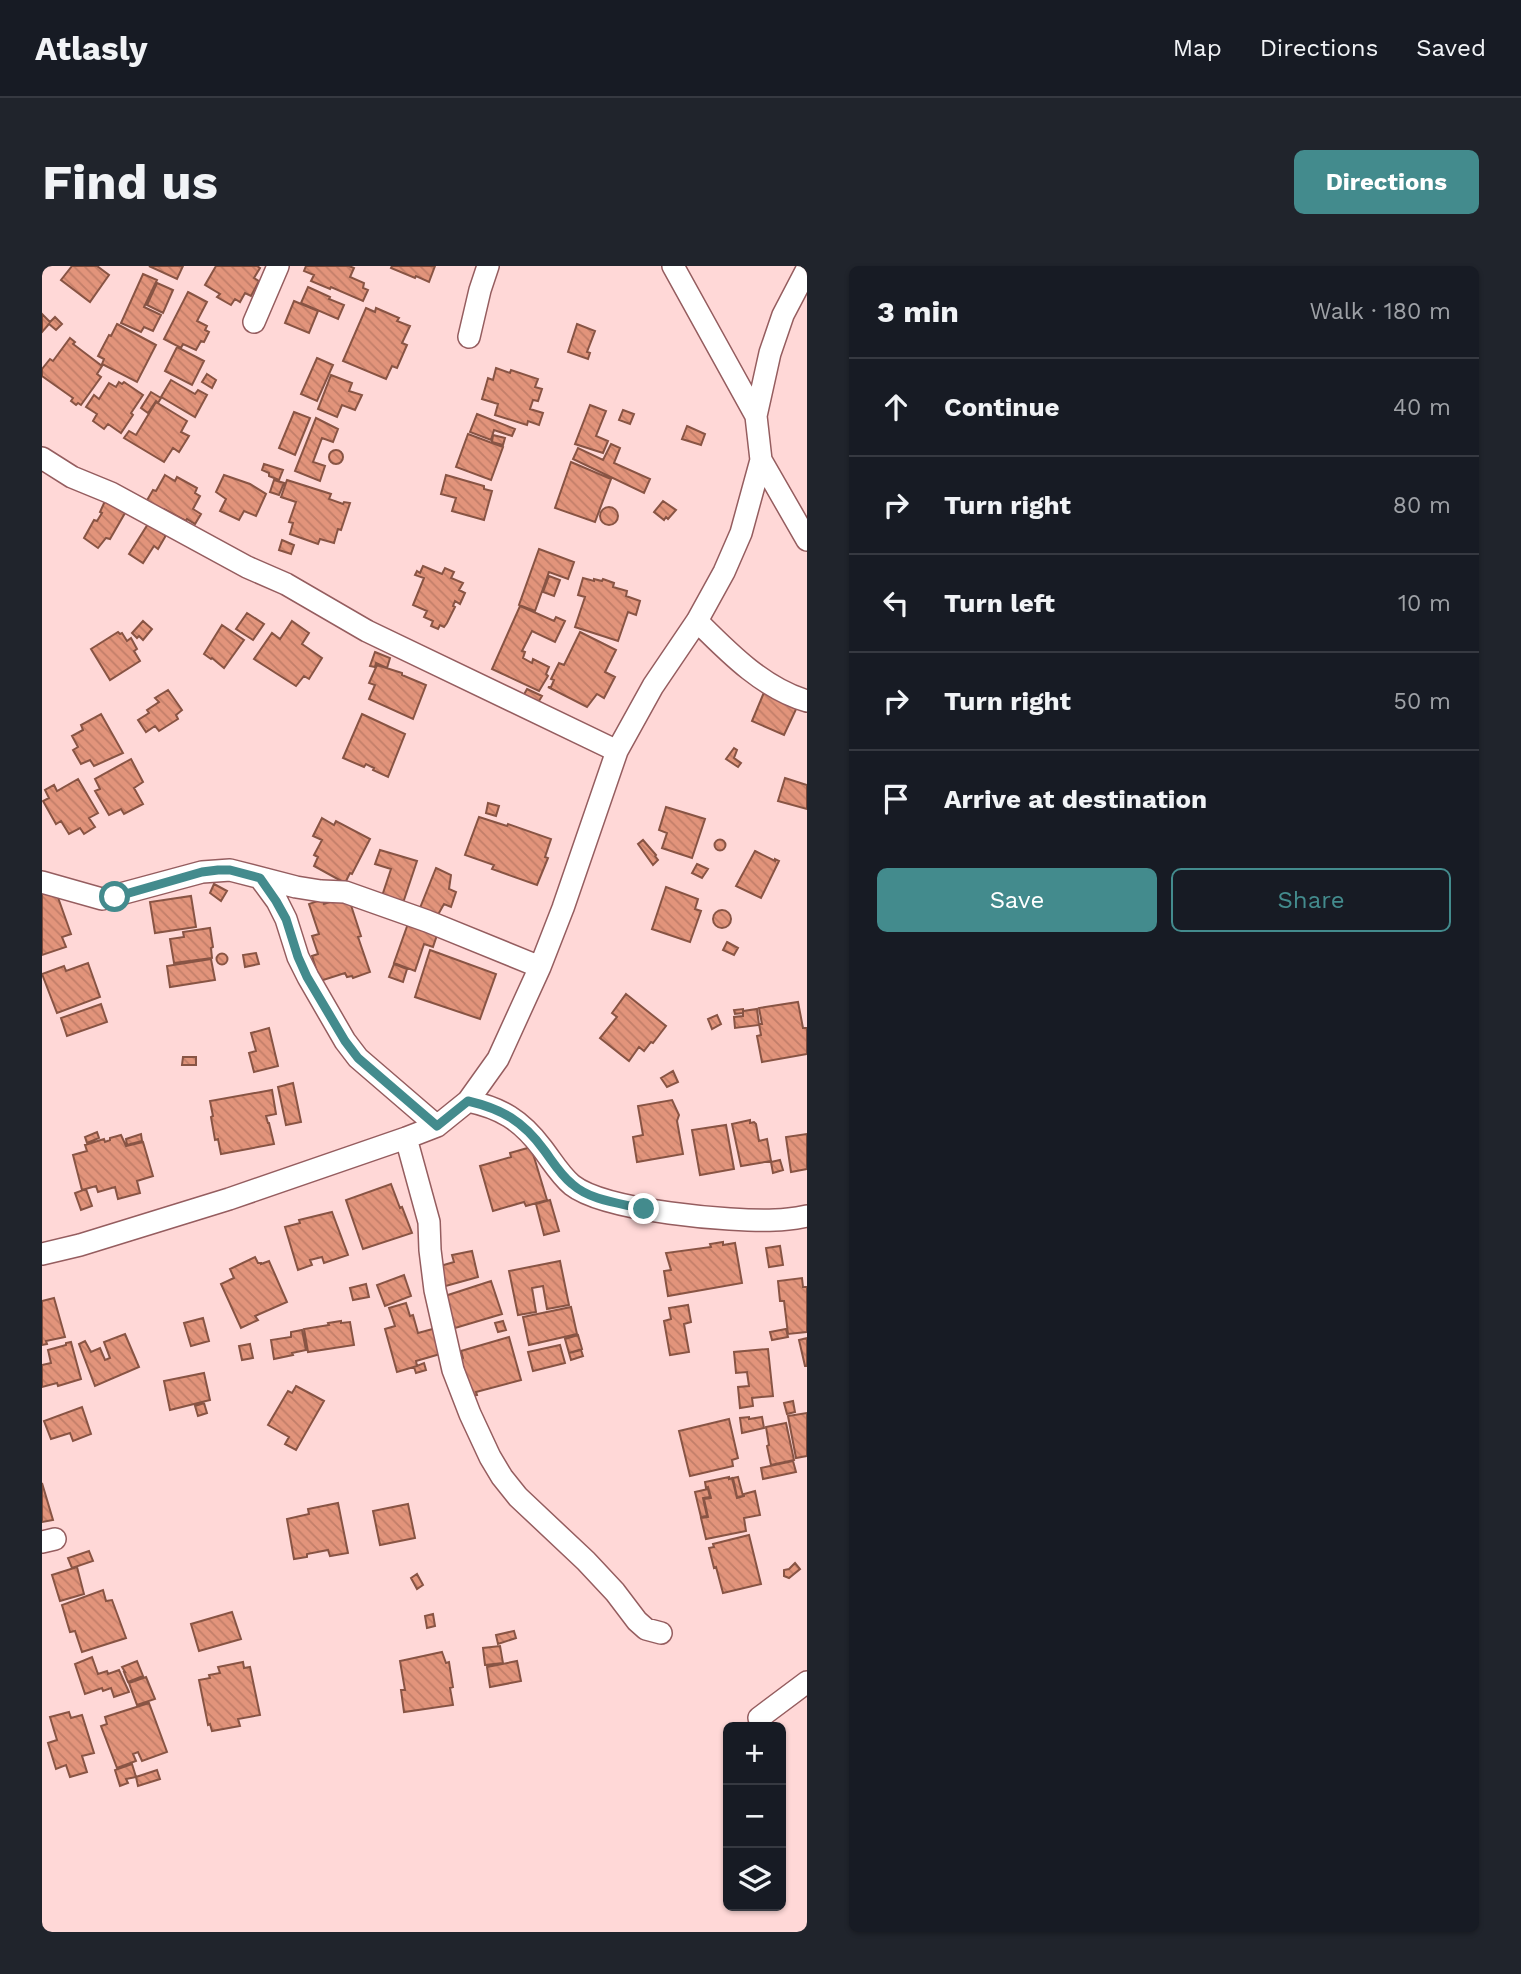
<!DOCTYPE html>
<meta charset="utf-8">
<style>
:root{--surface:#171b24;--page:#20242c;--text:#f1f3f6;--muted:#9ea1a6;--line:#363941;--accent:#438b8d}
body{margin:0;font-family:"Work Sans",sans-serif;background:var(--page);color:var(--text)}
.controls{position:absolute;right:21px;bottom:21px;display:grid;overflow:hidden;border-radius:10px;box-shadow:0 2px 5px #0004}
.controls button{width:63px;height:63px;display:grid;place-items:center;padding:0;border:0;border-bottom:2px solid var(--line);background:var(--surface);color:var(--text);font:35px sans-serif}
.stop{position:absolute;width:21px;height:21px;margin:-16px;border:5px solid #438b8d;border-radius:50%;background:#fff}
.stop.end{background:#438b8d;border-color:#fff;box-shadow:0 2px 7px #0008}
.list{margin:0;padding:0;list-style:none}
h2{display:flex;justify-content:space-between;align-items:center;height:91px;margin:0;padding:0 28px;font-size:30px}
h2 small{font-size:23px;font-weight:400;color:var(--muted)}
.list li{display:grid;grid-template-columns:46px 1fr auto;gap:21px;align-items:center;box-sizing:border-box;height:98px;padding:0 28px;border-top:2px solid var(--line)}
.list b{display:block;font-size:26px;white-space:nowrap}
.list em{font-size:23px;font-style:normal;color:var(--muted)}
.actions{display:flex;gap:14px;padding:21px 28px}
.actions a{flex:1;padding:16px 0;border:2px solid var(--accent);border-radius:10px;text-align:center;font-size:24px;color:var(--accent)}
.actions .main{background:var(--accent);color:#fff}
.icon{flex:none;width:38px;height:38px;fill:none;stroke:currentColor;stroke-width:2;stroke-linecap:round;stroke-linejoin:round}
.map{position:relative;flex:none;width:765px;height:1666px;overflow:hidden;border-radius:10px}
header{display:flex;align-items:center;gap:42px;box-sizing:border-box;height:98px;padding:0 35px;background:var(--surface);border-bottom:2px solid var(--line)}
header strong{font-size:33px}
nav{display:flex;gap:38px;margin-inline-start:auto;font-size:24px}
.intro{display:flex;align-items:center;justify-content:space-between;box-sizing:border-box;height:168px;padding:0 42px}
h1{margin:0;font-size:49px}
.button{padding:18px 32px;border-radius:10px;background:var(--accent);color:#fff;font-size:24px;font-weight:700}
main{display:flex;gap:42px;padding:0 42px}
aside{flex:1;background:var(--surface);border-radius:10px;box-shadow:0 2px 5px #0004}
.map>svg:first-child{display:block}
.building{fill:url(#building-back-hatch);stroke:#885444;stroke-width:2}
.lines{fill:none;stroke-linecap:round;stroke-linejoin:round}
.minor-casing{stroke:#955d5f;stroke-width:24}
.minor{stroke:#fff;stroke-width:21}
.route{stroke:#438b8d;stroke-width:9}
</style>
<header>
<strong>Atlasly</strong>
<nav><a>Map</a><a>Directions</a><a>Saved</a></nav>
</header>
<div class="intro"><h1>Find us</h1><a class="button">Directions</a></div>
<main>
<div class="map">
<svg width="765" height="1666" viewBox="0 0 765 1666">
<defs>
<pattern id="building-back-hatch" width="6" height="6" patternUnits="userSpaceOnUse" patternTransform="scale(1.75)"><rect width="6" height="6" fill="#e2947b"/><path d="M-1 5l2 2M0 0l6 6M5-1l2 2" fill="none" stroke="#c27e69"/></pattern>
</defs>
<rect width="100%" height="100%" fill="#ffd8d7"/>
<path class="building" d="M30,0H55L67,9L48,36L19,14Z
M107,0H141L135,13Z
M174,0H215L218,2L212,12L217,15L209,30L203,27L198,36L193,33L189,39L175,31L178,28L163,19Z
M264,0H307L312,2L308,11L322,17L321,22L326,24L321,35L289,21L288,23L269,15L272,9L262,5Z
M350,0H393L387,16L374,10L373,12L349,2Z
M101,8L115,14L102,41L119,49L111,65L102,61L99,66L79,57Z
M115,17L131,24L121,47L105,39Z
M266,21L288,31L287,33L302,39L296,53L259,37Z
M146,26L165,36L155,55L165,60L163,64L167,66L162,76L159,75L154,84L141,78L139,82L122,73Z
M252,35L276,45L267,67L243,57Z
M324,42L333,46L334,42L357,52L355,55L368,60L360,77L365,79L355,102L350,100L344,113L301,95Z
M0,48L8,56L13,51L20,58L14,64L7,58L0,66Z
M75,58L114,79L95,116L60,98L62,93L56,90L67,69L69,70Z
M535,58L553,65L545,86L548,87L546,93L526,86Z
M28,72L33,76L31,78L60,100L55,108L59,111L39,139L36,137L34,139L29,135L31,132L0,110V103L8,93L11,95Z
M135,81L162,95L150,119L123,105Z
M275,92L291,99L275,135L259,128Z
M454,102L468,107L469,104L496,113L493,121L500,123L496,135L491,134L488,143L501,147L497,159L486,155L485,159L453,149L456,138L440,133L446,112L451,114Z
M165,108L174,114L170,122L160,116Z
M289,109L310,117L307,125L320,129L313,144L300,139L295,151L276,143Z
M129,114L153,128L156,124L165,129L153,151L119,131Z
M77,116L80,118L82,116L101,129L89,147L91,149L79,167L66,158L62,163L51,155L55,148L44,141L52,129L57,133L67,117L74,121Z
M109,126L119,132L116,137L114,135L106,147L99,142Z
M114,136L145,155L139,166L147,170L137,186L131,182L122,196L82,172L87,165L94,169Z
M548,139L564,145L554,170L566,175L561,187L533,178Z
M581,144L592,148L588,158L577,154Z
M252,146L268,152L253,189L237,182Z
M435,148L473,163L470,170L452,164L449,174L428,166Z
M274,152L296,163L291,176L280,172L271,196L283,200L278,215L253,205Z
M645,160L663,168L659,179L640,173Z
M426,168L461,181L449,214L414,201Z
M451,169L463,172L461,179L450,176Z
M569,178L578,182L572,197L608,213L602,227L531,193L536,182L561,194Z
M287 191a7 7 0 1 1 14 0a7 7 0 1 1-14 0Z
M529,196L569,213L553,256L513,242Z
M222,198L241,204L237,214L227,210V207L220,204Z
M123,209L133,215L135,211L155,222L153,227L158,230L151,243L159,248L153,258L145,253L144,255L122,243L121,245L104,236L111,224L114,225Z
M182,209L208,218L224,228L214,250L202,245L197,254L178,245L184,233L174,226Z
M404,209L442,220V223L450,225L442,254L410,245L414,232L399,228Z
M232,214L242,217L237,229L228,226Z
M245,214L289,228L287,233L301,238L302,236L308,237L299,264L296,263L292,277L278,273L276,278L248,268L251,257L247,256L254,236L239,231Z
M63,235L83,247L68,273L64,272L56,282L42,272L52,254L55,255L60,247L58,246Z
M621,235L634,244L626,253L624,251L622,254L612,246Z
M558 250a9 9 0 1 1 18 0a9 9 0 1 1-18 0Z
M106,258L123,269V271L116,283L112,280L101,297L87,288Z
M240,274L252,279L249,288L237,284Z
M497,283L532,296L526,313L507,306L493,345L477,339Z
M381,300L400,308L403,302L412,306L409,312L421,317L417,324L423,327L418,338L413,335L411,340L413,341L405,357L402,361L398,359L396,363L389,360L391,355L382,351L385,345L371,339L382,312L373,309L375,305L378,307Z
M507,310L518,314L512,330L501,326Z
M541,312L552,315V313L560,315L561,313L572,317L571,321L585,325L584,330L598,335L594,349L586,346L576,375L533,361L543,331L536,329Z
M478,340L512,355L514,351L523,355L513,376L490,365L480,385L483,386L481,392L490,397L491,393L507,401L504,408L506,410L497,425L450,403Z
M205,347L222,358L211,374L194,363Z
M101,355L110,363L101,374L97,370L95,372L90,367Z
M250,355L267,367L260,378L280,392L267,413L262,410L254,420L212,393L230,367L238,373Z
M180,359L202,374L182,402L170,392L169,393L162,388Z
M76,366L78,368L80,367L85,375L89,372L95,383L92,385L98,395L68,414L49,383Z
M538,366L574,384L563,406L573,411L562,432L555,428L545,441L506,421H509L512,414L509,413L517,397L522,399Z
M333,386L348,392L345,402L334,397L333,401L328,400Z
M335,399L360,407V409L384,419L371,453L327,433L333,419L327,417Z
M485,423L500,430L494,440L480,432Z
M126,424L140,444L134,449L136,453L117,465L113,460L104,466L96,454L107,447L105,444L117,436L113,432Z
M723,424L756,439L742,469L710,455Z
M59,448L81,487L52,500L48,494L39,498L31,484L36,481L30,470L41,464L39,459Z
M320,448L363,468L346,511L331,504L332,502L324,498L322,501L301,492Z
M692,482L695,484L692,492L699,497L696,501L684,493Z
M89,493L101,516L92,522L101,538L82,548L79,543L67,549L53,525L58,523L53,513Z
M743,512L765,519V543L736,535Z
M36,513L56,547L47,552L53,561L42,568L38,562L27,568L19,555L14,558L1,535L7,532L3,524L12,519L15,525Z
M446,537L457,540L454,550L444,547Z
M624,541L663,553L650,592L620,582L625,567L617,564Z
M437,551L465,560L466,558L509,573L503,591L506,592L495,619L450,603L452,599L423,589Z
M280,552L292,559L294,555L328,573L310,608L308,607L303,617L272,600L276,591L272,589L280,574L271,570Z
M672.5 579a5.5 5.5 0 1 1 11 0a5.5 5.5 0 1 1-11 0Z
M601,574L614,589L613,590L616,594L611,599L596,578Z
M338,584L375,595L360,640L339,633L349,603L333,598Z
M713,585L733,595V593L737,595L719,632L694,620Z
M655,598L666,603L660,612L650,607Z
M394,602L409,609L407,623L414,626L409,641L402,638L393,654L376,647Z
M172,618L185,625L179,635L168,627Z
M624,621L656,633L653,643L659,645L648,676L610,663Z
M13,623L29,668L20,671L24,681L0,689V628Z
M149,630L154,661L113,667L108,636Z
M306,630L319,670L316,671L328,706L311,712L310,710L305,711L303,707L278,715L270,690L276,688L270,670L277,668L267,638L281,633L282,638Z
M671 653a9 9 0 1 1 18 0a9 9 0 1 1-18 0Z
M368,652L397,663L391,681L382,678L373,705L352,697Z
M168,662L171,681L169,682L170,692L132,697L128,673L142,671L141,666Z
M685,676L696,682L692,689L681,684Z
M388,684L454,708L438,753L373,731Z
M214,687L217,698L203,701L201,689Z
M174.5 693a5.5 5.5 0 1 1 11 0a5.5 5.5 0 1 1-11 0Z
M169,693L173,714L128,721L125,700Z
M46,697L58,731L15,747L0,708L22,700L24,705Z
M352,698L365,703L361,716L347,711Z
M584,728L624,760L611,777L609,776L602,785L597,781L587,795L558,772L575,751L570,747Z
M756,736L761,762H765V788L720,796L715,770L719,769L717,758H720L717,742Z
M59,738L65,756L25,770L19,752Z
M701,743V745L715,743L717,759L693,762L692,751L701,750V747L693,748L692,744Z
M675,749L679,758L670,763L666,753Z
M227,762L236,800L212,806L207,787L214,785L209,767Z
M141,791H154V799H140Z
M631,805L636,816L625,821L619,812Z
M251,817L259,856L244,859L236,821Z
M230,824L234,848L224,850L226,857H227L232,878L179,888L176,873L173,874L169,851L171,850L168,835Z
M630,834L637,849L635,855L641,888L595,896L591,871L601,869L596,840Z
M708,854V857L712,856L714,858L717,875L725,873L729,895L699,900L690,858Z
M684,859L692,903L658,909L650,864Z
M55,866L57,872L45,877L43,871Z
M99,868L100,875L85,879L84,873Z
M765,868V903L749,906L744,871Z
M79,869L84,880L101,876L111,910L95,915L98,927L76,933L73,921L56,926L54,920L40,924L31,889L45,885L43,879L62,873L63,876L68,874V872Z
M489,881L505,934L484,940L482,936L451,945L438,900L469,891L468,887Z
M738,894L741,904L731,907L729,896Z
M349,918L358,942L360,941L370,967L321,983L304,934Z
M44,923L50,940L39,944L33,927Z
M508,934L517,965L502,969L494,938Z
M290,946L306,989L282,997L280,991L268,994L270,999L256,1004L243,961L258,957L257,954Z
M681,976V979L693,977L700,1017L626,1030L622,1005L629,1004L624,987L669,981L668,978Z
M738,980L741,999L727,1001L724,982Z
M430,985L436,1011L400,1021L395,1001L412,996L410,989Z
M213,991L216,997H219V998L227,995L245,1036L213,1050L216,1054L199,1062L179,1018L192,1012L188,1003Z
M518,995L527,1039L505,1043L501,1020L490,1022L494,1046L476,1049L467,1005Z
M362,1009L369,1030L343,1040L335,1019Z
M760,1012L761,1021H765V1066L746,1068L742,1035H738L736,1015Z
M449,1015L460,1048L413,1062L403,1030Z
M324,1018L327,1031L311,1034L308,1022Z
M12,1032L23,1071L4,1075L5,1078L0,1079V1035Z
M364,1037L368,1050L371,1049L376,1067L398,1061L405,1086L374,1095L375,1100L355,1106L343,1063L353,1060L347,1042Z
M646,1039L649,1056L642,1058L647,1086L628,1089L622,1055L629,1053L627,1042Z
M529,1041L535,1068L487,1079L481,1051Z
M161,1052L167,1075L149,1080L142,1057Z
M299,1055V1057L308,1056L312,1079L266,1086L262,1063L287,1059L286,1057Z
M461,1055L464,1064L456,1066L453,1057Z
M744,1063L746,1071L730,1074L728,1066Z
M260,1064L264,1084L250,1087L251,1089L232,1093L229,1074L249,1071V1066Z
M83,1068L97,1101L53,1120L37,1078L43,1075L49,1086L58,1082L63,1094L68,1092L62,1076Z
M536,1069L540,1083L527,1087L523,1073Z
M467,1071L479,1114L434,1126L435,1129L430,1130L419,1093L421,1092L419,1085Z
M765,1072V1100H763L757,1074Z
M29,1076L39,1113L16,1120L15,1117L0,1121V1099L9,1097L6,1084L24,1079V1077Z
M208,1078L211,1092L200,1094L197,1080Z
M518,1079L523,1097L491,1105L486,1086Z
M726,1083L731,1130L710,1132L711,1140L698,1142L696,1121L707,1120L705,1106L694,1107L692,1086Z
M539,1084L541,1090L529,1094L527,1087Z
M382,1097L384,1104L374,1107L372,1101Z
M162,1107L168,1134L128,1144L122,1115Z
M254,1120L282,1135L254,1184L243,1178L247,1171L226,1159L246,1125L250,1127Z
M751,1135L753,1146L745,1148L742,1137Z
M162,1137L165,1147L156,1150L153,1140Z
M40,1141L49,1168L31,1175L28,1167L9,1173L2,1155Z
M765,1147V1190L754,1192L746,1150Z
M707,1151V1153L720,1151L722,1162L700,1167L698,1152Z
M687,1153L696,1192L690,1194L691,1200L648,1210L637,1165Z
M744,1157L752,1194L729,1199L725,1180L727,1179L724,1161Z
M751,1195L754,1206L721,1213L719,1202Z
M687,1211V1213L690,1212L695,1232L702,1230V1228L713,1225L718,1249L702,1252L704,1265L664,1273L659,1252L666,1251L662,1233L669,1232L666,1221L664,1222L663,1216Z
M696,1211L701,1230L695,1231L691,1212Z
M0,1217L11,1254L0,1256Z
M666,1223L668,1231L661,1232L665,1250L659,1251L653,1226Z
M296,1237L306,1287L288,1290L286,1284L265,1288V1291L252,1293L245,1253L267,1248L266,1243Z
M366,1238L373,1272L338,1279L331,1245Z
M707,1269L719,1318L681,1327L674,1301L672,1302L667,1282L672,1281L671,1278Z
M47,1285L51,1295L30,1302L26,1292Z
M753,1297L758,1303L747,1312L742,1310V1304L747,1303Z
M35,1301L42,1328L18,1335L10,1309Z
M375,1308L381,1319L375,1323L369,1312Z
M61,1324L64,1335L70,1334L84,1372L40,1386L33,1365L28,1366L20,1339Z
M190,1346L199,1373L157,1385L149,1358Z
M391,1348L393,1360L385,1362L383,1350Z
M472,1365L474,1372L456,1378L454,1369Z
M458,1380L461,1397L443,1399L441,1382Z
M400,1386L404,1397L407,1396L411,1421L408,1422L411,1439L362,1446L359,1424H363L358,1395Z
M50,1391L56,1408L65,1405L66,1408L77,1404L87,1426L72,1431L69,1422L61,1425L60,1422L43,1428L33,1398Z
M95,1395L101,1410L86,1416L82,1406H83L80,1401Z
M475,1395L479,1415L448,1421L445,1401Z
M201,1396L202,1402L208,1401L218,1449L196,1453L198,1460L170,1465L168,1458L166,1459L157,1414L168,1412L167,1409L178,1407L176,1401Z
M104,1411L113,1433L95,1439L87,1417Z
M107,1437L125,1486L100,1495L96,1486L91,1488L94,1495L75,1502L59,1460L65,1458L63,1451Z
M27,1446L29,1452L40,1449L52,1487L40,1490L45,1506L28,1511L24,1499L14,1503L6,1477L15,1474L8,1451Z
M90,1498L94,1511L84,1513L86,1517L78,1520L73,1504Z
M115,1504L118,1513L96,1520L94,1511Z"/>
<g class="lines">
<g class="minor-casing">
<path id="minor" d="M631,0L714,150L719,194L765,274
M212,56L236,0
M427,71L438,24L446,0
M714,150L728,87L741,49L765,3
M0,192L30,211L69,227L205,301L244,318L325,365L575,485
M655,355C687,387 721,422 765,435
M218,612L235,635L244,653L256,691L266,711L303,775L316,792L395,860
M0,616L60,633L160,606L188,604L254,621L279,625L303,626L385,655L498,701
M426,835C459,842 479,854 500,882C510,895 518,909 530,919C563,945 690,956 733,954C744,954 755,952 765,950
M364,872L387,956L388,984L393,1024L411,1104L428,1148L448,1191L460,1211L476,1231L544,1295L573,1326L595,1355L604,1363L619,1367
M0,988L38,979L187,933L364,872L395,860L426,835L456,793L498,701L521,642L575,485L611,420L655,355L682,306L699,267L719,194
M0,1276L13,1273
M717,1452L765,1416"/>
</g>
<use href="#minor" class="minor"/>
</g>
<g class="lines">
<path class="route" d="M73,631L160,606L176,604H188L218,612L234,635L244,653L256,691L265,711L303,775L316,792L395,860L426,835C460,843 481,855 502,884C511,896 518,908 530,918C549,935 578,937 602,943"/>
</g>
</svg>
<div class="controls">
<button>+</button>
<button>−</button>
<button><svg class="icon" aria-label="layers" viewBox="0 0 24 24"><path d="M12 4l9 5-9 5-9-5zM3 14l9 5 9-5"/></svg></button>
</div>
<div class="stop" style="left:73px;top:631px"></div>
<div class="stop end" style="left:602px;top:943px"></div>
</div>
<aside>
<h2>3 min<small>Walk · 180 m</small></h2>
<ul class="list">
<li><svg class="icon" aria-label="ahead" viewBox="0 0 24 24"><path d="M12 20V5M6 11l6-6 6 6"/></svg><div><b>Continue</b></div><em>40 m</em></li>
<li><svg class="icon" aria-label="right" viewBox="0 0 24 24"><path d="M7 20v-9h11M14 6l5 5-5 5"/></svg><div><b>Turn right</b></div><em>80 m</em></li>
<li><svg class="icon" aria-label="left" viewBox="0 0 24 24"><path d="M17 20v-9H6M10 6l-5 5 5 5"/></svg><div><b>Turn left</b></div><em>10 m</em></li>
<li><svg class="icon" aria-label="right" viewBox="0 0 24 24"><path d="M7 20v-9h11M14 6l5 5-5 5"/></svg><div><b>Turn right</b></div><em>50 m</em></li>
<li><svg class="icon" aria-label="arrive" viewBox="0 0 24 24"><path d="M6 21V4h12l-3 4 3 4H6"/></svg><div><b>Arrive at destination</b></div></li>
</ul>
<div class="actions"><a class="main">Save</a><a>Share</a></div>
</aside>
</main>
